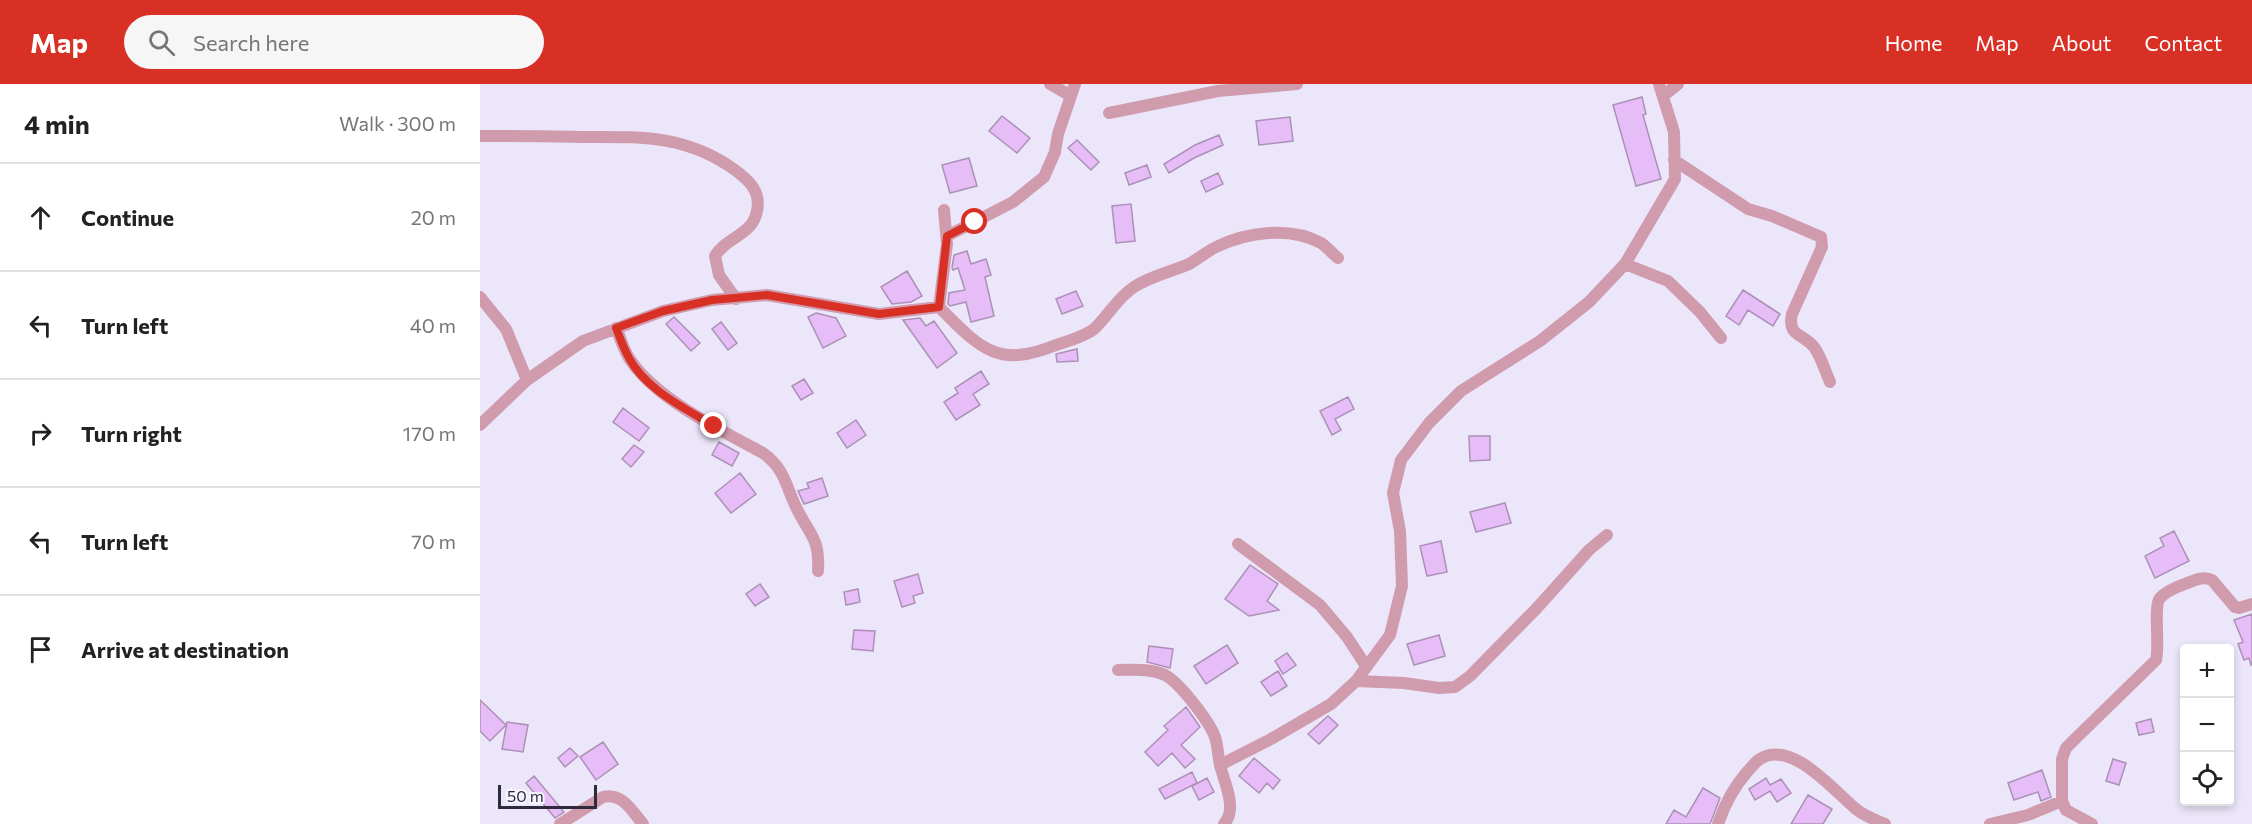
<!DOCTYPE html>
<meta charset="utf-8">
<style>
:root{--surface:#fff;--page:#f6f6f6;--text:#222;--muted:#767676;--line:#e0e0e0;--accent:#d93025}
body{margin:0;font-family:Commissioner,sans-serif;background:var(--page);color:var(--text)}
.controls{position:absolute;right:18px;bottom:18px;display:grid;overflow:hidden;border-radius:6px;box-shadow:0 3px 9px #0003}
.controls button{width:54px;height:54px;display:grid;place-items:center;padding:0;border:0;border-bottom:2px solid var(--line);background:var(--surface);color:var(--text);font:30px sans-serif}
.scale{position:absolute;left:18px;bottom:15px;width:99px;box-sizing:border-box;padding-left:6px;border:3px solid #2f2a3c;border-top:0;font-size:16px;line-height:21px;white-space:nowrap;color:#2f2a3c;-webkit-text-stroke:4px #f7f5ff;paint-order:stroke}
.stop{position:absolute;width:18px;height:18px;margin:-14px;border:4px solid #d93025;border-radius:50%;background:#fff}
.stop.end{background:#d93025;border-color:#fff;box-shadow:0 2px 6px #0008}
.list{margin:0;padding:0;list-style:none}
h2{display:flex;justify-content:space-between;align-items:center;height:78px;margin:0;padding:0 24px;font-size:26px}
h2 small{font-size:20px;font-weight:400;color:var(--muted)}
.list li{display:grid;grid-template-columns:39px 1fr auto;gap:18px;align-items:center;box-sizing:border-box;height:108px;padding:0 24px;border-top:2px solid var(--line)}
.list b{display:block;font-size:22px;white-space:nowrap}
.list em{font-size:20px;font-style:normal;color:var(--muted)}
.icon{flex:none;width:33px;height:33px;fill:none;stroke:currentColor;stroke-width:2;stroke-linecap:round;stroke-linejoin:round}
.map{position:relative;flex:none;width:1772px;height:740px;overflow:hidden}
header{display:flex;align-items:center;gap:36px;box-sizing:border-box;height:84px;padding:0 30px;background:var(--accent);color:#fff}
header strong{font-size:28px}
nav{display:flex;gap:33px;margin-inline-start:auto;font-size:21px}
.search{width:420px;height:54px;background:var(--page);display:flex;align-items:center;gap:15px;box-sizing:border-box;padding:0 21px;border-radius:33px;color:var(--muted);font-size:22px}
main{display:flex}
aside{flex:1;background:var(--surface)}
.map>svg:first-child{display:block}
.building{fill:#e7bdf7;stroke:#ac90b7;stroke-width:1.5}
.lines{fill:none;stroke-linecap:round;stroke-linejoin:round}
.minor{stroke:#d19bae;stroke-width:12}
.route{stroke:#d93025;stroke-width:8}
</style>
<header>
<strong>Map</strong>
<div class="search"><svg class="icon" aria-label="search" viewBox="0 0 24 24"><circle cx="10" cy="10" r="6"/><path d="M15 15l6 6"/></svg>Search here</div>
<nav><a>Home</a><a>Map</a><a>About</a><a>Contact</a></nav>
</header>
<main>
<aside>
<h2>4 min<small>Walk · 300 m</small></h2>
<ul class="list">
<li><svg class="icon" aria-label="ahead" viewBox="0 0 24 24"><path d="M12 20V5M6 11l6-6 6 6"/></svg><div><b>Continue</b></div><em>20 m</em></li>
<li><svg class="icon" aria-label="left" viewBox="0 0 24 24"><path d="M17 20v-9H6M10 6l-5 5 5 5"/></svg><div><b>Turn left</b></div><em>40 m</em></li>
<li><svg class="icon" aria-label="right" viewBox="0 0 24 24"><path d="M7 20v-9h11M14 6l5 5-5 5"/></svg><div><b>Turn right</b></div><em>170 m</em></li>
<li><svg class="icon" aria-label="left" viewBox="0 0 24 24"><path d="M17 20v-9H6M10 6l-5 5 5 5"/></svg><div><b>Turn left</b></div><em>70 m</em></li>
<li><svg class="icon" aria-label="arrive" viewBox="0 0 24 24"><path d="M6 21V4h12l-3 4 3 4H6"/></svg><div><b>Arrive at destination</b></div></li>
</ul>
</aside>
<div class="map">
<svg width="1772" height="740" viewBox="0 0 1772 740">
<rect width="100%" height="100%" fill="#ebe6f9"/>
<path class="building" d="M1162,13L1166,30L1163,31L1181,95L1156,102L1133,21Z
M522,32L550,54L537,69L509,47Z
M810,33L813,57L779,61L776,37Z
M739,51L743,61L714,74L689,89L684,80L715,61Z
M597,56L619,78L611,86L588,64Z
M489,74L497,102L470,109L462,81Z
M667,81L671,93L649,101L645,89Z
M738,89L743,100L726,108L721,97Z
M651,120L655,157L636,159L632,122Z
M487,167L491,180L506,175L511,191L505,193L514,232L491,238L486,218L470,222L468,220L469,209L485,206L478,184L473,186L472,184L474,171Z
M427,187L442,212L431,218L412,220L401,203Z
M1263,206L1300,230L1293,242L1268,226L1259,241L1246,232Z
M596,207L603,222L582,230L576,215Z
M336,229L356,234L366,252L343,264L328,233Z
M194,233L220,259L211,267L186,240Z
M440,234L446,242L454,237L477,269L457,284L423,236Z
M241,238L257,259L248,266L232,245Z
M597,265L598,277L577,278L576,270Z
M501,287L509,300L493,310L500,321L476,336L464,318L478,309L475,304Z
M324,295L333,309L321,316L312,302Z
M868,313L874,325L855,335L861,346L852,351L840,327Z
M143,324L169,344L159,357L133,338Z
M376,336L386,351L367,364L357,349Z
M989,352H1010V376L990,377Z
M239,358L259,369L252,382L232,371Z
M154,361L164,368L151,383L142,375Z
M260,389L276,410L251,429L235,409Z
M342,394L348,412L324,420L318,407L329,404L327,399Z
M1025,419L1031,439L996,448L990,428Z
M1694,447L1709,477L1675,494L1665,472L1684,462L1680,454Z
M961,457L967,488L947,492L940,462Z
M770,481L798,500L787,517L799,526L769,532L745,515Z
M438,490L443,509L433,512L435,519L422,523L414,497Z
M280,500L289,513L275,522L266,510Z
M378,505L380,518L366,521L364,508Z
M1772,530V580L1771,581L1769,574L1764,576L1758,560L1763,558L1754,536Z
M374,546L395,547L393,567L372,565Z
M959,551L965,572L934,581L927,560Z
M747,561L758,579L726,600L714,582Z
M669,562L693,565L690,584L667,578Z
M807,569L816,581L803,590L795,577Z
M798,587L807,602L791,612L781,598Z
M0,616L26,641L10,657L0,647Z
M706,623L720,643L701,661L715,675L705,684L692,669L678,682L665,668L688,646L684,642Z
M848,632L858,641L839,660L828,650Z
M1671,635L1674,648L1659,651L1656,639Z
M27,638L48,641L43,668L22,665Z
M123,658L138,680L116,696L100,673Z
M90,664L98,672L85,683L78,674Z
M774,674L800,696L793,705L787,699L779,709L759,692Z
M1633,675L1646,679L1639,701L1626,697Z
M1562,686L1571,713L1561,717L1558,708L1534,716L1528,699Z
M712,688L717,699L685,715L679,705Z
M54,692L84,728L75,734L46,699Z
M727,694L734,708L719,716L712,702Z
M1286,694L1290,701L1301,695L1311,709L1297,718L1290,707L1275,716L1269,705Z
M1223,704L1240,714L1230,740H1186L1194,726L1206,733Z
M1328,711L1352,725L1343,740H1311Z"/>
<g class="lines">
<path class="minor" d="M570,0L591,12
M1183,12L1198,0
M629,29L738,7L817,0
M0,52C34,52 67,52 101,53C159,53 205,50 255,86C270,97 281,108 277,127C273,151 246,153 235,172L239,191L256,215
M1194,76L1268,125L1292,132L1341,153L1342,163L1312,230C1307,253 1323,249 1334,263C1341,272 1345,287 1350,298
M467,152L533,118L564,93L575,68L578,50L595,0
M1145,180L1188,197L1220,228L1241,254
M0,213L26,245L47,296L0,341
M459,223L467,160L464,126
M136,244C141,255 144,268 151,277C178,316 242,347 283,369C305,385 305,400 316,423C329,451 340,453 338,487
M47,296L103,257L183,227L232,216L287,211L399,230L459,223C500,264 517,285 576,261C588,257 604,253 614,245C628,232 638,213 654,203C670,192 691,188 709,180C718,175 726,168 736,163C767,148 810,142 841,159C847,163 853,170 858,174
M758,460L840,521L867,553L886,582
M638,586C654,586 670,584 685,591C700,599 729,637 735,653C738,662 738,672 740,681
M876,597L924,599L959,604L975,603L990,592L1056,525L1109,466L1127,451
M80,740L123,713C142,708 152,727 163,740
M744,740C758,725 744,698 740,681L791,655L851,620L876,597L910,551L922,502L920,447L913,409L921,376L949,339L981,307L1060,257L1109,218L1145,180L1195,95L1194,48L1179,0
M1238,740C1244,722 1254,703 1267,688C1271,684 1275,678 1280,675C1312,655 1354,707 1376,725C1384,732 1396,736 1405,740
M1510,740L1548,731L1582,717
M1612,740L1586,726L1582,717V675L1586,664L1595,655L1676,576C1680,562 1673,522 1680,514C1686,507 1697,503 1705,500C1715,496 1722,492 1732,496L1755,523L1759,524L1772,520"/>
</g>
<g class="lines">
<path class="route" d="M234,342C205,324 166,306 149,274C144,265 140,254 136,244L183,227L232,216L287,211L399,230L459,223L467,152L495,138"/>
</g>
</svg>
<div class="controls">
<button>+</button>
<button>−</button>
<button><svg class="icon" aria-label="locate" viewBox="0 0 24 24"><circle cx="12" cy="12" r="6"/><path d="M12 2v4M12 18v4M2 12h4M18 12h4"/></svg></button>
</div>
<div class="scale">50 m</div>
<div class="stop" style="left:495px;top:138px"></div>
<div class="stop end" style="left:234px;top:342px"></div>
</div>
</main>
